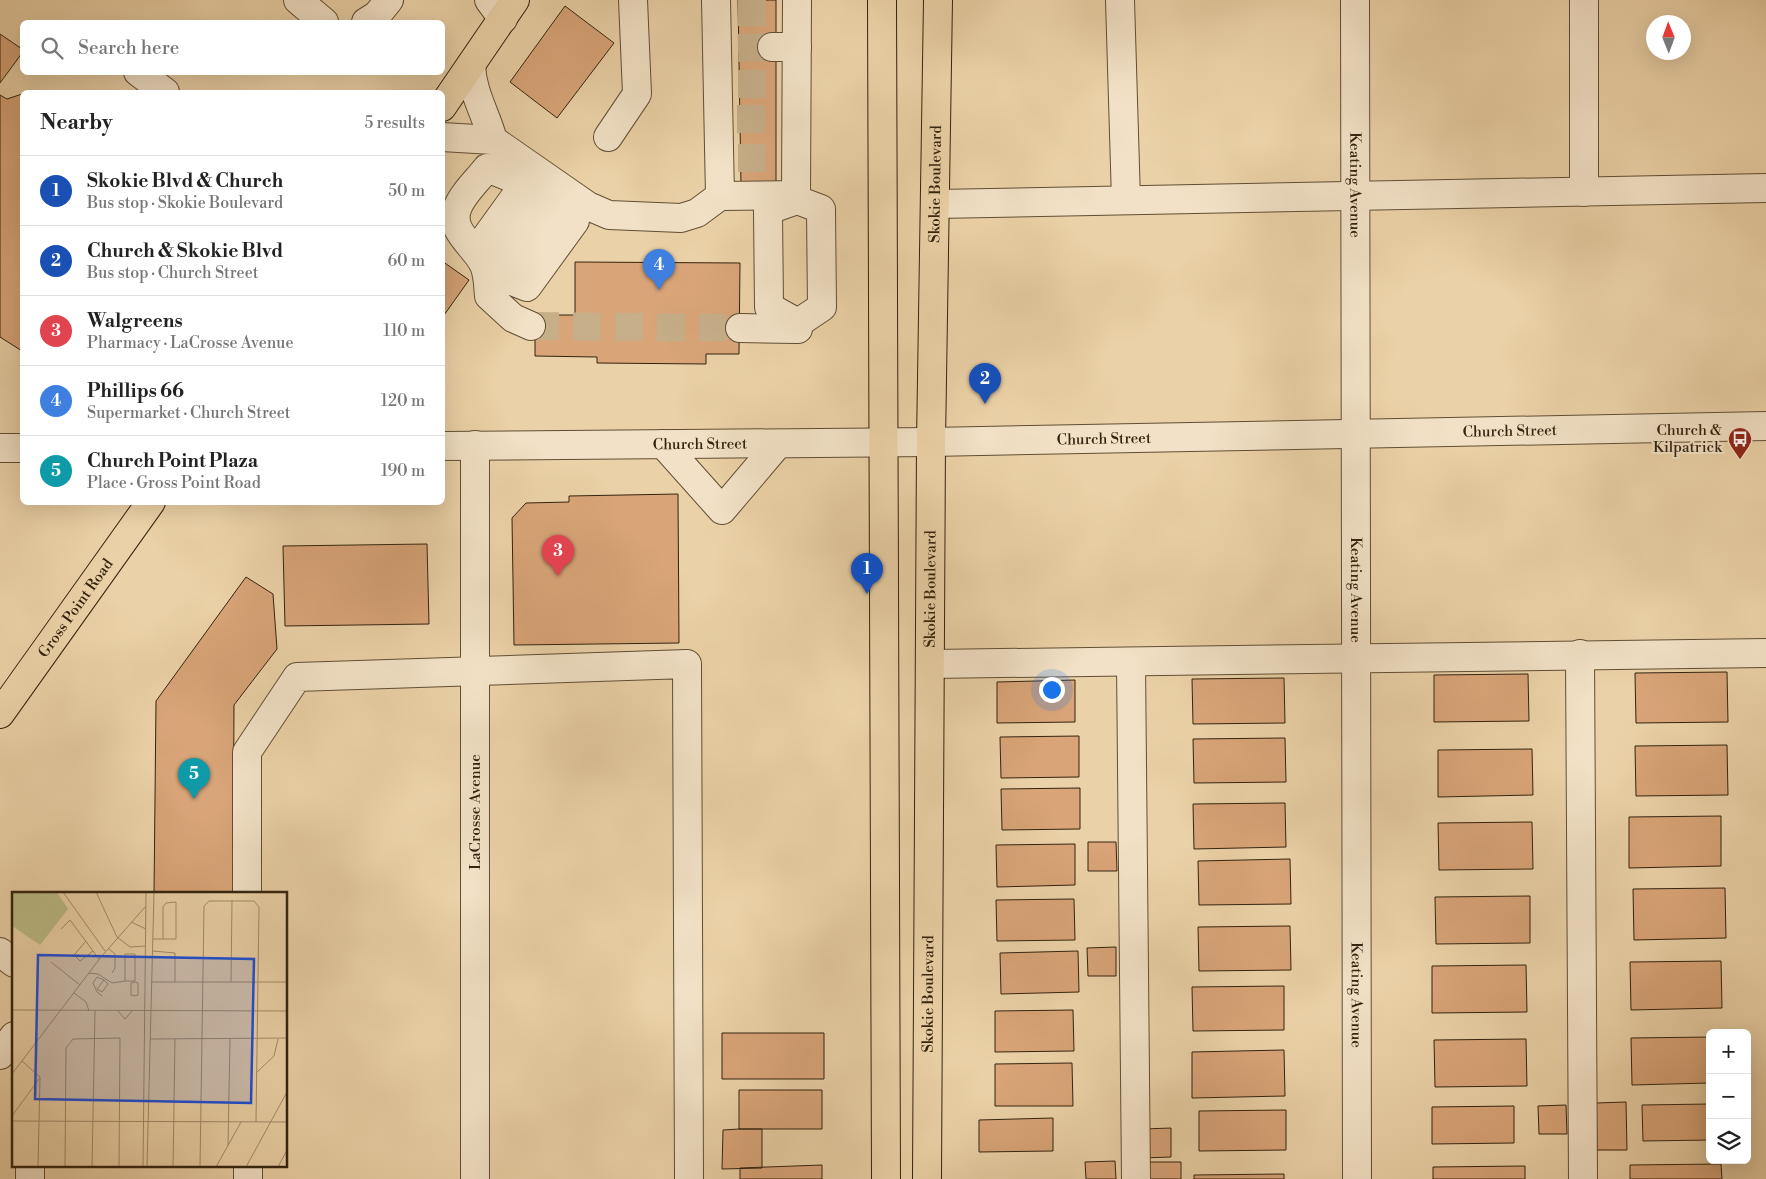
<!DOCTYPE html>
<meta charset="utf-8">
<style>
:root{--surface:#fff;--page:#f6f6f6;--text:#222;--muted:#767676;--line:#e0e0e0;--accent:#8f2418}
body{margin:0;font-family:"Libre Bodoni",serif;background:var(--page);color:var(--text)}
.controls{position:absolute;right:15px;bottom:15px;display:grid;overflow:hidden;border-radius:8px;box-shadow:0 5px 20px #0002}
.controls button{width:45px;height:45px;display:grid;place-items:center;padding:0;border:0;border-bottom:1px solid var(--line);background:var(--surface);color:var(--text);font:25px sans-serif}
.compass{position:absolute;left:1646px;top:15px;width:45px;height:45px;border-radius:50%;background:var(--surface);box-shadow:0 5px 20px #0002;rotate:359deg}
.you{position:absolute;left:1051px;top:689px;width:18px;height:18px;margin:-12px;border:4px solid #fff;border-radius:50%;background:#1a73e8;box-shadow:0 0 0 8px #1a73e833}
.badge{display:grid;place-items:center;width:32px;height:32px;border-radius:50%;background:var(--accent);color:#fff;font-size:16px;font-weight:700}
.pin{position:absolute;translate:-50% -41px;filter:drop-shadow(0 1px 2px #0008)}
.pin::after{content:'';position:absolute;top:26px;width:18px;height:15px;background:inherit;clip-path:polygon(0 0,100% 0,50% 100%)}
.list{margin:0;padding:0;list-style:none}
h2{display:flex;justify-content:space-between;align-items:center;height:65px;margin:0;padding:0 20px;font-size:21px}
h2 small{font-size:16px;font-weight:400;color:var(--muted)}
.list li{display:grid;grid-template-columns:32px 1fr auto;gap:15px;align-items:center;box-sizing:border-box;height:70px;padding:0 20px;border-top:1px solid var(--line)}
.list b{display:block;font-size:19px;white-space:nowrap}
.list p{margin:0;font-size:16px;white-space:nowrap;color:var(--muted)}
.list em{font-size:16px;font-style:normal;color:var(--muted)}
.icon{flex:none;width:28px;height:28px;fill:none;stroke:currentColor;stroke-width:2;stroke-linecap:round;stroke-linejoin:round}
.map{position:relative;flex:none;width:1766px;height:1179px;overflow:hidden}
.search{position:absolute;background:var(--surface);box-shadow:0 5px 20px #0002;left:20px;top:20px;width:425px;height:55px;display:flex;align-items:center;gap:12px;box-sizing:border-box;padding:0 18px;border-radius:8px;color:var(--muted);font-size:19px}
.panel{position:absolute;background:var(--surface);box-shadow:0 5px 20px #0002;left:20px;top:90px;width:425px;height:415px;border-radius:8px}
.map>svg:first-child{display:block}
.building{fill:#d8a478;stroke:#33230f}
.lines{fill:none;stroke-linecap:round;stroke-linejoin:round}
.minor-tunnel{stroke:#c6ae89;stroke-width:28;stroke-dasharray:28 14;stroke-linecap:butt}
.minor-casing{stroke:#614e35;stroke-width:30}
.major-casing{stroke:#33230f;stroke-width:30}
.minor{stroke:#f2e1c6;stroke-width:28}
.major{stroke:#ebd1a7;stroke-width:28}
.labels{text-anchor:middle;stroke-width:4;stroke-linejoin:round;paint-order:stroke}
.street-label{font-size:15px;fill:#33230f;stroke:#f2e1c6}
.poi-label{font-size:15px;fill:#33230f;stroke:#f2e1c6;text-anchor:end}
.inset-road{fill:none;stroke:#a18b6a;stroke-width:1}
.view{fill:#1d4ed8;fill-opacity:0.15;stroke:#1d4ed8;stroke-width:2.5}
.inset-edge{fill:none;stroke:#33230f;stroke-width:2.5}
</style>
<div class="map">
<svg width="1766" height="1179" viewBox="0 0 1766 1179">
<rect width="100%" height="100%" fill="#ebd1a7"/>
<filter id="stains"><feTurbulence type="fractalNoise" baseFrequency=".004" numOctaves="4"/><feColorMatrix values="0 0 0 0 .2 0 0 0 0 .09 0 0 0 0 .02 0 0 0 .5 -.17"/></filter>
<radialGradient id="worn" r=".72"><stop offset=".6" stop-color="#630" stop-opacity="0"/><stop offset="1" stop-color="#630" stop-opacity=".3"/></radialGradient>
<path class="building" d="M738,0H776V186L741,187Z
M565,6L614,43L557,118L510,82Z
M0,34L22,49V53L0,83Z
M22,94V351L0,337V95L7,99Z
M442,261L469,280L442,318Z
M575,262L740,263L739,354H706V364L597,363V357L535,356V315H575Z
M678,494L679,643L514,645L512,518L526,503L569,502V496Z
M427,544L429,624L285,626L283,546Z
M246,577L273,594L277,649L234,705L233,893H154L156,701Z
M1727,672L1728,722L1636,723L1635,673Z
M1528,674L1529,721L1434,722V675Z
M1284,678L1285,723L1193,724L1192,679Z
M1075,680V722L997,723V682Z
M1079,736V777L1001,778L1000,737Z
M1285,738L1286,782L1194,783L1193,739Z
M1727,745L1728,795L1636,796L1635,746Z
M1532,749L1533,795L1438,797V750Z
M1080,788V829L1002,830L1001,789Z
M1285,803L1286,847L1194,849L1193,804Z
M1721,816V866L1629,868V817Z
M1532,822L1533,869L1439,870L1438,823Z
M1088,842H1116L1117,871H1088Z
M1075,844V885L997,887L996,845Z
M1290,859L1291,904L1199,905L1198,861Z
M1725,888L1726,938L1634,940L1633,889Z
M1530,896V943L1436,944L1435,897Z
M1074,899L1075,940L997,941L996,900Z
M1290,926L1291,970L1199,971L1198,927Z
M1116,947V976H1088L1087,948Z
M1078,951L1079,992L1001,994L1000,953Z
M1721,961L1722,1008L1631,1010L1630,962Z
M1526,965L1527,1012L1432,1013V966Z
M1284,986V1030L1193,1031L1192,987Z
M1073,1010L1074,1051L995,1052V1011Z
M722,1033H824V1079H722Z
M1710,1037V1083L1632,1085L1631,1038Z
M1526,1039L1527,1086L1435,1087L1434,1040Z
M1284,1050L1285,1096L1192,1098V1052Z
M1072,1063L1073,1106H995V1064Z
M739,1090H822V1129H739Z
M1626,1102L1627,1150H1597L1596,1103Z
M1710,1104V1140L1643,1141L1642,1105Z
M1566,1105L1567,1134H1539L1538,1106Z
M1514,1106V1143L1432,1144V1107Z
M1286,1110V1150L1199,1151V1111Z
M1053,1118V1151L979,1152V1120Z
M1171,1128V1157L1143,1158V1129Z
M739,1129H762V1168L722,1169L723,1130Z
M1115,1161L1116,1179H1086L1085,1162Z
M1148,1162H1181V1179H1149Z
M1721,1164L1722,1179H1630V1165Z
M822,1165V1179H740V1168Z
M1525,1166V1179H1433V1167Z
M1284,1174V1179H1194V1175Z"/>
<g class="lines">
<path class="minor-tunnel" d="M738,12H773
M738,48L772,47
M738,84H775
M737,119H776
M738,158H775
M531,326L740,328"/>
<g class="minor-casing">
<g id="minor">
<path d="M298,0L324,22"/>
<path d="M489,0L503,19"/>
<path d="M716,0L720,196L796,195L797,0"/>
<path d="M1120,0L1126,200"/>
<path id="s1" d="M1355,0L1357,1179"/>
<path d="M1584,0V192"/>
<path d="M366,22L377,15L389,0"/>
<path d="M772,47H797"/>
<path d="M471,65C472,93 486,114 493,140"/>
<path d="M138,72L165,92"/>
<path d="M442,137L493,140L588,206L609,215L681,218L697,213L720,196"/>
<path d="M608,137L637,94L633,0"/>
<path d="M797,200L821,209L822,307L798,323L769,307L768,210Z"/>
<path d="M936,204L1766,188"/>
<path d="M476,251L525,183"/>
<path d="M506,277L560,205"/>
<path d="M531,326L513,318L489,296C488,285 488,274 484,265C475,245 449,232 457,209C462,194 478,180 487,168L542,190L575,221L527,287L486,271L545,192"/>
<path d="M740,328L798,329V321"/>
<path d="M663,444L722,510L778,444"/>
<path d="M475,445V1179"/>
<path id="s2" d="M442,446L931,442L1766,426"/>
<path d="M0,448H22"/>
<path d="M1580,654L1583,1179"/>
<path d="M1131,662L1136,1179"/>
<path d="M931,664L1766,653"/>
<path d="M247,893V752L297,677L687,664L689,1179"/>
<path d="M0,952L14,963"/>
<path d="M0,1055L14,1036"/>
<path d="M248,1165V1179"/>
<path d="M30,1179V1165"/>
</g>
</g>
<g class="major-casing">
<g id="major">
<path d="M882,0L886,1179"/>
<path d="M442,107L515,0"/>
<path id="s3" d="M0,714L151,502"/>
<path id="s4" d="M927,1179L931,442L938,0"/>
</g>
</g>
<use href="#minor" class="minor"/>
<use href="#major" class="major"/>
</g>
<defs>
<g id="bus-pin" transform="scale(1.25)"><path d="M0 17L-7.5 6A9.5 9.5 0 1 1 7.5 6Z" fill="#8f2418" stroke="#f2e1c6"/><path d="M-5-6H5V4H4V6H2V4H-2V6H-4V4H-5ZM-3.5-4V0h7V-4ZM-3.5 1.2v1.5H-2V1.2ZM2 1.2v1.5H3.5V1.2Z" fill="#fff"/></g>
</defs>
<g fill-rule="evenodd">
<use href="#bus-pin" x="1740" y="439"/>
</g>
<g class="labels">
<g class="street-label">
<text dy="5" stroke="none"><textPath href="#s4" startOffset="995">Skokie Boulevard</textPath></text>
<text dy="5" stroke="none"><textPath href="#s1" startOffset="185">Keating Avenue</textPath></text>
<text dy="5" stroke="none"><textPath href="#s2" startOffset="1068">Church Street</textPath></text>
<text dy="5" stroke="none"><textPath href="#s2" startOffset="662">Church Street</textPath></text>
<text dy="5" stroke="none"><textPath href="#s2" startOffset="258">Church Street</textPath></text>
<text dy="5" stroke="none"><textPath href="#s4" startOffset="590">Skokie Boulevard</textPath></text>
<text dy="5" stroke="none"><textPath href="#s1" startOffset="590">Keating Avenue</textPath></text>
<text dy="5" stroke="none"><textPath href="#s3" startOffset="130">Gross Point Road</textPath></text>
<text transform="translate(475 812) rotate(-90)" y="5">LaCrosse Avenue</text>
<text dy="5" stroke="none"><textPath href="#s4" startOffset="185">Skokie Boulevard</textPath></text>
<text dy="5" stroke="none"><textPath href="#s1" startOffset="995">Keating Avenue</textPath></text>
</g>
<g class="poi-label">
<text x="1722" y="435">Church &amp;<tspan x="1722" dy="17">Kilpatrick</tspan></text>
</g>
</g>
<g transform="translate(12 892)">
<rect width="275" height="275" fill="#ebd1a7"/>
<path d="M0,0H45L56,17L28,53L0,34Z" fill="#baba85"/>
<path class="inset-road" d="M51,0L93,59M84,0L105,45L118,55L134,54M119,30L134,37M49,37L58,28L87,67M141,47H164V10L154,11L151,15V47M74,49L62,63L68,69L81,59M96,56L103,62V76L100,81M141,59L163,61V90M113,62H123V89H113ZM39,70L68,93M77,81L86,82L100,91L113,89M140,90H275M219,90L220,8M62,101L74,110L77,119M90,104L85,100L81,91L85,85L92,88L96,92L90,100L85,97L92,88M123,104L119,103V91L123,90M123,104L126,103V91L123,90M0,118L275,119M106,119L113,127L120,119M138,147L275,146M10,169L28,185L26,275M244,181L262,164L266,147M0,182L89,65L134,14M0,224L27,187M0,229L275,230M216,253L218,147M53,275L54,156L61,147L108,146L107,275M80,275L83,119M131,275L134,0M135,275L142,0M161,275L163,147M188,275L192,14L197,9H242L247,15L244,230M204,275L229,230M234,275L275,200M266,275L275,258"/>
<path class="view" d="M26,63L242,67L239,211L23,207Z"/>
<rect width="275" height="275" class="inset-edge"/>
</g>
<rect width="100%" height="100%" filter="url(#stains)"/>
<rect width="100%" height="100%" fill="url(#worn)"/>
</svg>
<div class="controls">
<button>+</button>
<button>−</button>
<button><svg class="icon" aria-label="layers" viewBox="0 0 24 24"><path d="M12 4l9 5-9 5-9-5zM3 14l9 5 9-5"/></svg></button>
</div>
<svg class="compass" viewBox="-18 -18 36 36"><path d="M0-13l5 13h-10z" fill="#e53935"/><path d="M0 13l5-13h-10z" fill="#767676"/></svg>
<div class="you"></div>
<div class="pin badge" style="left:867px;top:594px;background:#1a4fb4">1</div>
<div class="pin badge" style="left:985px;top:404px;background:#1a4fb4">2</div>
<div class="pin badge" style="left:558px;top:576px;background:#e0444e">3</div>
<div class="pin badge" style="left:659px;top:290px;background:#3f7fe0">4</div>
<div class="pin badge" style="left:194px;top:799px;background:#0f9aa8">5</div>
<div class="search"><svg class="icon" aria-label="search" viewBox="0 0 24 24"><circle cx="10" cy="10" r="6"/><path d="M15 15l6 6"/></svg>Search here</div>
<section class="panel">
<h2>Nearby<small>5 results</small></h2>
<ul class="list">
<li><span class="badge" style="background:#1a4fb4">1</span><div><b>Skokie Blvd &amp; Church</b><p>Bus stop · Skokie Boulevard</p></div><em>50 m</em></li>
<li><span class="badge" style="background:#1a4fb4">2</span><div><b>Church &amp; Skokie Blvd</b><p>Bus stop · Church Street</p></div><em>60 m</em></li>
<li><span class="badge" style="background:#e0444e">3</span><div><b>Walgreens</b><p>Pharmacy · LaCrosse Avenue</p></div><em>110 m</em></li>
<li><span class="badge" style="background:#3f7fe0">4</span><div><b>Phillips 66</b><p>Supermarket · Church Street</p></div><em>120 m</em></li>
<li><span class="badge" style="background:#0f9aa8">5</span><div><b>Church Point Plaza</b><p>Place · Gross Point Road</p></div><em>190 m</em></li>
</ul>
</section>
</div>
